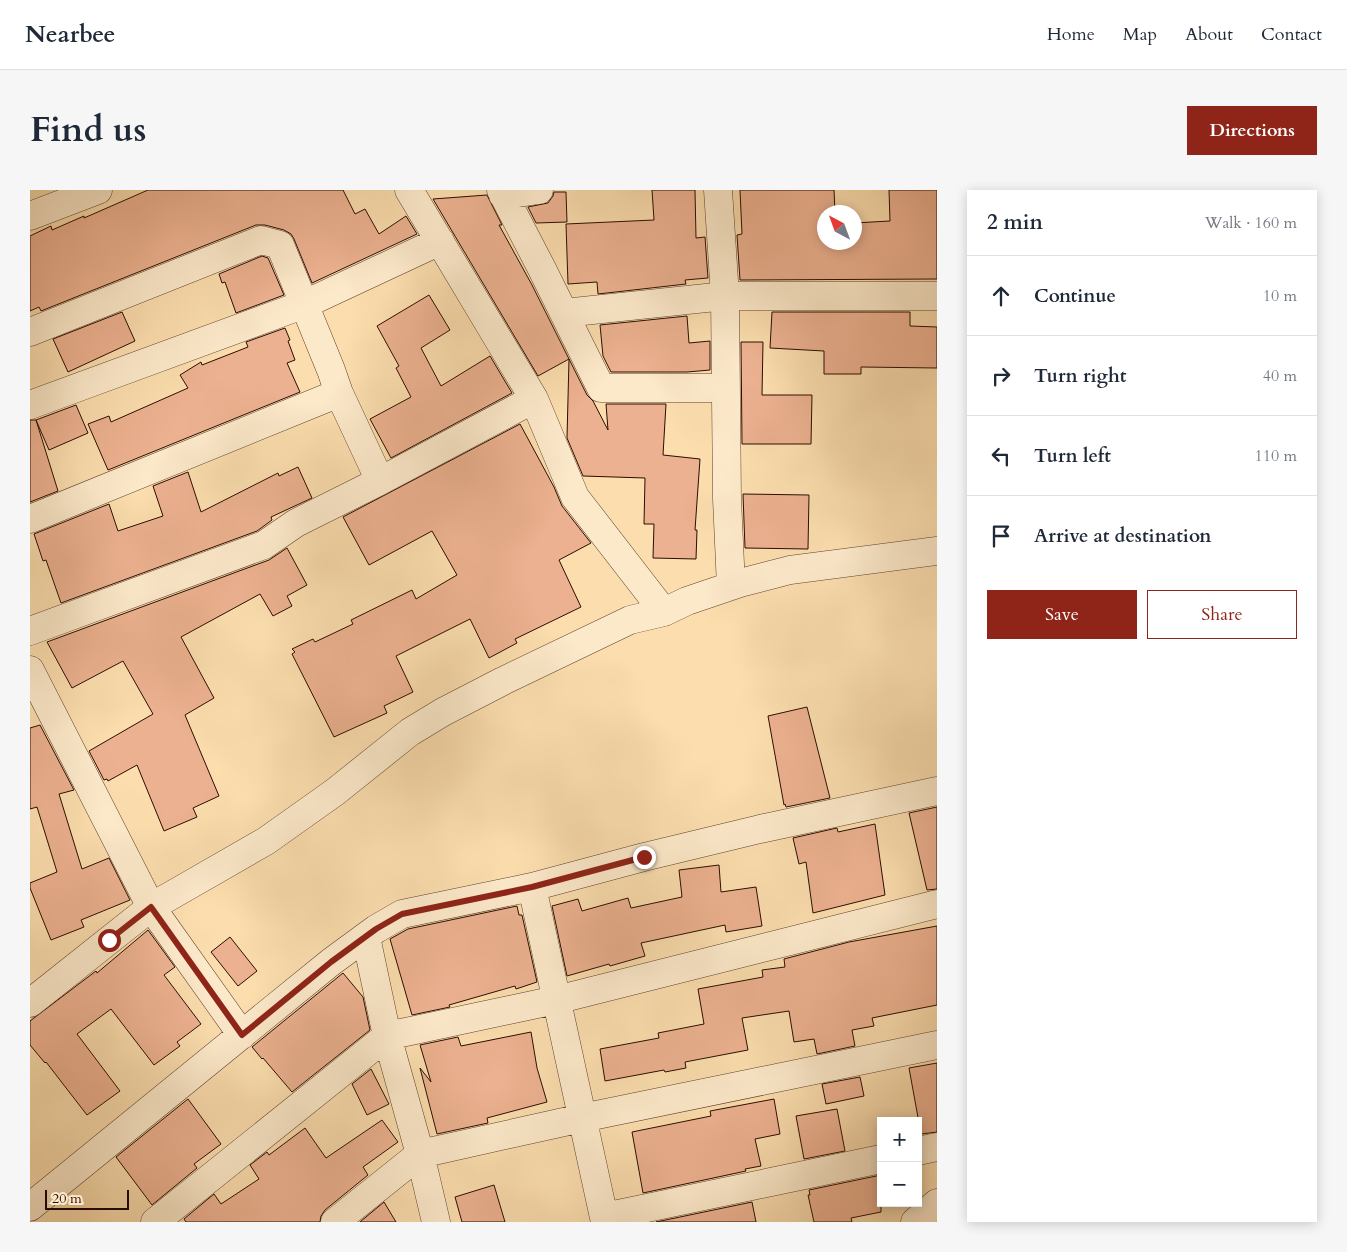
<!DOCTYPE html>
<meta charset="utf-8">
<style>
:root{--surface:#fff;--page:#f6f6f7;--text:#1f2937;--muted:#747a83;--line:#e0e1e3;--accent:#8f2418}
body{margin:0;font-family:Cardo,serif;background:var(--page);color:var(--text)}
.controls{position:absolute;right:15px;bottom:15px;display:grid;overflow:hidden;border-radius:0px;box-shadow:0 2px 12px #0003}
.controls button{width:45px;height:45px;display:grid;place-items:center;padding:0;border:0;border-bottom:1px solid var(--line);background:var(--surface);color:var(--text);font:25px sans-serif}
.compass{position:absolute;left:787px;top:15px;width:45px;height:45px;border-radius:50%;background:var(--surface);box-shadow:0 2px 12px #0003;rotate:319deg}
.scale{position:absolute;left:15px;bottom:12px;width:84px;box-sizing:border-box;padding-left:5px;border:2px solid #2b0d00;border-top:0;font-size:14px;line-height:18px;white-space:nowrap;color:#2b0d00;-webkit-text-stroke:4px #fce9ca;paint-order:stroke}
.stop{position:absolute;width:15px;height:15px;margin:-11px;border:4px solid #8f2418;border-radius:50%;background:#fff}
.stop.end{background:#8f2418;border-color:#fff;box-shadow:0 1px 5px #0008}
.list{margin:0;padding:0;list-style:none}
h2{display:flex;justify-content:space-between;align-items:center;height:65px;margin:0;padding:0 20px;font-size:21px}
h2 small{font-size:16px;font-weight:400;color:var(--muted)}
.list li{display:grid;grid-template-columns:32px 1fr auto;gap:15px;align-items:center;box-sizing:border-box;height:80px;padding:0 20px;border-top:1px solid var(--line)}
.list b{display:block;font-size:19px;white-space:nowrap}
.list em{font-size:16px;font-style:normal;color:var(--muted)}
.actions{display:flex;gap:10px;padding:15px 20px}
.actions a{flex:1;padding:11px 0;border:1px solid var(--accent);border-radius:0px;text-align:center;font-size:18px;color:var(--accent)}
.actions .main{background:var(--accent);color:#fff}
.icon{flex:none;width:28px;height:28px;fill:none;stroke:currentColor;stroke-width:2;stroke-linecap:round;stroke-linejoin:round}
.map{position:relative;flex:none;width:907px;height:1032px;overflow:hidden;border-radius:0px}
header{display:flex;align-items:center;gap:30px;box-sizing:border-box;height:70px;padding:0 25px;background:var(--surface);border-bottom:1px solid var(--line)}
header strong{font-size:24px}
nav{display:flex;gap:28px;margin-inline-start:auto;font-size:18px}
.intro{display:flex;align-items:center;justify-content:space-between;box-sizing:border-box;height:120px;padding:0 30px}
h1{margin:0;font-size:35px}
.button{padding:12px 22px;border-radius:0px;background:var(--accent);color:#fff;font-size:18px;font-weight:700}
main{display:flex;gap:30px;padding:0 30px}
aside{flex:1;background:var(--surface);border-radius:0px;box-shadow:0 2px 12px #0003}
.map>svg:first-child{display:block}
.building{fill:#ecb190;stroke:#2b0d00}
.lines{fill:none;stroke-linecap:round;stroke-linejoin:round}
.minor-casing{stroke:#5f412c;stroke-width:29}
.minor{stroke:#fce9ca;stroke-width:28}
.route{stroke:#8f2418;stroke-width:6}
</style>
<header>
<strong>Nearbee</strong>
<nav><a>Home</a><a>Map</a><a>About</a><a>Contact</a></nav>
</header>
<div class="intro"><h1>Find us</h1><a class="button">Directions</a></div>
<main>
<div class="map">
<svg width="907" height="1032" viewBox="0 0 907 1032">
<rect width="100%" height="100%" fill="#fbddae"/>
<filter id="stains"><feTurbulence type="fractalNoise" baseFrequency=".004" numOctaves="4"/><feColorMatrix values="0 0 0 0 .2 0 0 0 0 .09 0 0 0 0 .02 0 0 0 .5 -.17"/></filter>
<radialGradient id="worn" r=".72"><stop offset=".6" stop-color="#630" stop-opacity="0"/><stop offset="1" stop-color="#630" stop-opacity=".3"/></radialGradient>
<path class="building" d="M118,0H313L325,24L335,19L349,44L376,26L387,44L282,93L264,49L261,44L254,40L235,35H226L11,121L9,117L0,121V46L21,36L22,40L54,26V28Z
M622,0H665L666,48L675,47L678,88L655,90L656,94L568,104L567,92L538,94L536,34L624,30Z
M710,0H804L805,22H794V52H824V33L860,31L859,0H907V89L710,90L707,45L712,44Z
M524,2H536L537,32L506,33L498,17L518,13L523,6Z
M457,5L472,35H469L502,95L557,205L563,211L578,240L576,214H636L633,265L670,269L665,340H667L666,369L623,368L624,334H614L615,288L553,286L537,248L539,169L508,186L403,9Z
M232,66L238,68L254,105L206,123L195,92L192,93L189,84Z
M399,105L420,140L391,158L411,196L460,166L482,203L361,268L340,229L381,207L366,178L369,176L347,136Z
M92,122L105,151L38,182L23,149Z
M742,122H880V136L907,137V178L831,177V184H794V161L740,158Z
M657,126L659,153L680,151V180L657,182H581L573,166L570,135Z
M255,138L260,150L258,151L265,170L257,173L270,202L78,280L58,234L79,226L81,232L158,198L150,185L171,172L172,175L218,157L216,152Z
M711,152H733L732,205H782L781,254H712Z
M46,215L58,243L19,260L6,230Z
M0,230H6L28,301L0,312Z
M490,234L524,297L532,316L561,353L529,370L551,417L485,449L487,453L459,468L440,429L366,466L383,502L354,516L357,523L304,547L262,464L265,462L262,459L283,449L285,452L323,434L321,430L382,400L386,409L427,385L402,341L339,375L313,327Z
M268,277L282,308L241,327L242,330L227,341L31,413L16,370L13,371L4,344L79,314L88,341L133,326L123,296L158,282L171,322L248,283L249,286Z
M713,304L779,305L778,359L715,358Z
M257,358L277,395L257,406L262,416L243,426L230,404L151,447L184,508L155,525L189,606L163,618L167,627L134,641L107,575L78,591L77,589L74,590L59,561L123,524L93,471L42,498L17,452L239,370Z
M777,517L800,608L756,617L755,614L754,615L738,526Z
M10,535L44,600L29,604L52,679L79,668L100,710L51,730L54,737L21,750L0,698V693L27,682L7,617L0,619V538Z
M907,617V699L897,700L879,623Z
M845,634L855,705L783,723L776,672L769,674L763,648L807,638L808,642Z
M689,675L691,702L726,697L732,736L696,742L695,735L611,753L615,766L580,776L579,774L537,786L522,716L548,709L552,721L598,708L601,718L652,707L649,680Z
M487,716L489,725H492L507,792L486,799L485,796L419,815L420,817L382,825L360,749L378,739Z
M907,736V815L842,828L844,836L822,840L825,856L787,864L784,849L764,852L759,821L712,828L718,860L655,872L656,878L635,882L634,880L575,891L570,859L629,848L628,843L674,834L668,799L733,787L732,780L755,777L754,769L819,752Z
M118,740L145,777L134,785L171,834L147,852L150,856L124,875L81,819L47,844L90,901L57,925L16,872L15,873L0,855V831L66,781L67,783Z
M200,747L227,781L208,796L181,762Z
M313,783L333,807L340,840L262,902L233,868L232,869L222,857Z
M501,842L507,878L517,912L457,928L458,933L407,944L390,878L401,892L390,855L428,847L431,856Z
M907,873V942L891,944L879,878Z
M341,879L359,914L337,925L322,894Z
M830,887L834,906L796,914L792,894Z
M158,909L191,954L164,974L167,978L122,1015L86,967Z
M744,909L750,944L725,949L731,976L715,979L716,981L613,1003L602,942L681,926L680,921Z
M807,919L815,961L774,969L766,926Z
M352,930L368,952L333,977L338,985L295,1020L291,1026L290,1032H156L154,1029L184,1004L191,1014L229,989L220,975L237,962L239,965L275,938L296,968Z
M851,985V1022L821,1028L822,1032H784L778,1005H780L779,1000Z
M464,995L475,1032H432L425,1007Z
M354,1012L366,1032H330Z
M722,1012L726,1032H626Z"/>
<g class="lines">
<g class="minor-casing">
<path id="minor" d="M379,0L504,209L545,307L634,422
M471,0L512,79L571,198H696
M473,5L509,0
M0,26L68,0
M534,123L695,106L688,0
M0,142L231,50L250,55L301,180L309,203L350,291
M0,215L275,114L410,51
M0,329L309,203
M701,396L697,309L695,106H907
M0,441L234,355L266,333L350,291L504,209
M0,480L121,717L212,845
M502,697L575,1032
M336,747L357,846L390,964L406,1032
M0,813L121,717L236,651L305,602L380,542L413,522L473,491L600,430L634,422L657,411L710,393L760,380L907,361
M888,961L907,957
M0,1017L301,772L346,739L372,724L502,697L614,667L730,639L907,601
M574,1027L851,969
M125,1032L357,846L526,810L907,714
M305,1032L390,964L552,928L907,855
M885,1032L907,1013"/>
</g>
<use href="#minor" class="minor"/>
</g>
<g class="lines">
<path class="route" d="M79,750L121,717L212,845L301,772L346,739L372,724L502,697L614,667"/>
</g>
<rect width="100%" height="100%" filter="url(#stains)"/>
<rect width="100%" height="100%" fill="url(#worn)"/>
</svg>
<div class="controls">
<button>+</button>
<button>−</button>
</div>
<svg class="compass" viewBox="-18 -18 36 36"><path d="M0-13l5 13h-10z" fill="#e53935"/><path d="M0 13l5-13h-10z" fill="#747a83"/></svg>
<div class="scale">20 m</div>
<div class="stop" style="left:79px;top:750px"></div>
<div class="stop end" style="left:614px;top:667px"></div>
</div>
<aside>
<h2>2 min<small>Walk · 160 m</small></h2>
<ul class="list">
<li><svg class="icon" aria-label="ahead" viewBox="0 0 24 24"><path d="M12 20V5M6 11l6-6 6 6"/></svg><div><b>Continue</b></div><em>10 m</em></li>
<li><svg class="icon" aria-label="right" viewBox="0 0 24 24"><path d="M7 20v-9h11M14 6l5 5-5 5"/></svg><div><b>Turn right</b></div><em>40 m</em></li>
<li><svg class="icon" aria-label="left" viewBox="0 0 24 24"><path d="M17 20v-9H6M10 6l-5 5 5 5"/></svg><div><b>Turn left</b></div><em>110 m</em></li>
<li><svg class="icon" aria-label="arrive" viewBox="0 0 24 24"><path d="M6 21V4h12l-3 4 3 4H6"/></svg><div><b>Arrive at destination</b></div></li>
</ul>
<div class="actions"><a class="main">Save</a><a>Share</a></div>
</aside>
</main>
